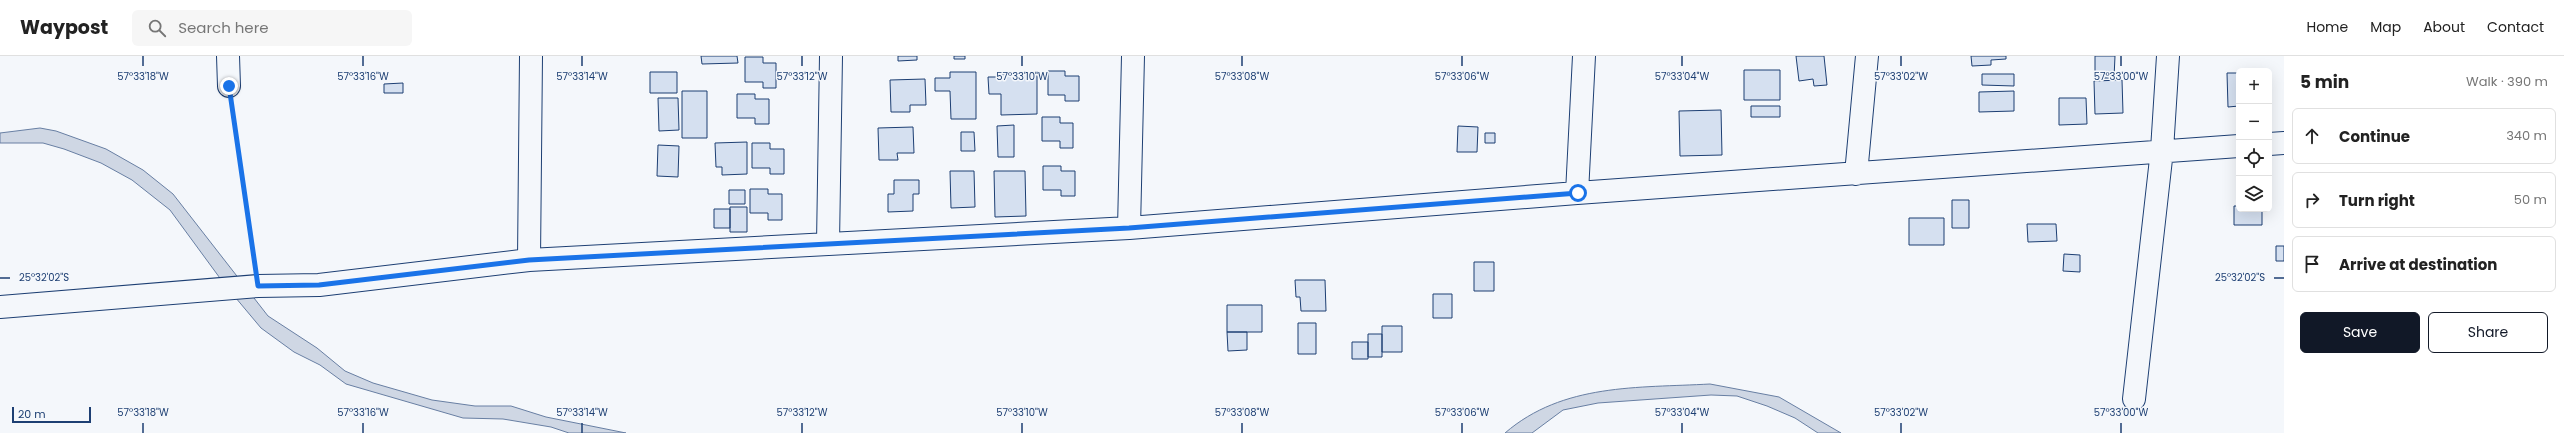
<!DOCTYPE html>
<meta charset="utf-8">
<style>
:root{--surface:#fff;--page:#f6f6f6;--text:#222;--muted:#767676;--line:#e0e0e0;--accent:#111827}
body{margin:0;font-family:Poppins,sans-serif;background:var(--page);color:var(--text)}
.controls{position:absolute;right:12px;top:12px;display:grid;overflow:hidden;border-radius:6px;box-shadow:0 4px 16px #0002}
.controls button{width:36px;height:36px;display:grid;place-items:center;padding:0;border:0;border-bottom:1px solid var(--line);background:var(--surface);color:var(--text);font:20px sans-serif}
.scale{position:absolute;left:12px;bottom:10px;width:79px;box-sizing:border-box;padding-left:4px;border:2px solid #1d3f73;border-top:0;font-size:11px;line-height:14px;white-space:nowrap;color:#1d3f73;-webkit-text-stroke:3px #f4f7fb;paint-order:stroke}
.stop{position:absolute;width:12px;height:12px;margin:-9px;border:3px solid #1a73e8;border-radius:50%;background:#fff}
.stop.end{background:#1a73e8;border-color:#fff;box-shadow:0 1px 4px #0008}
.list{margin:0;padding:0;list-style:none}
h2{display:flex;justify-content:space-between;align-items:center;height:52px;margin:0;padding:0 16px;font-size:17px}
h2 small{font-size:13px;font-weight:400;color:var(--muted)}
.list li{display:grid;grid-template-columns:26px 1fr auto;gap:12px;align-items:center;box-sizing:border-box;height:56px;margin:0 8px 8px;padding:0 8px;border:1px solid var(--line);border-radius:6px}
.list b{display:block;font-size:15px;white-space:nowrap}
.list em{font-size:13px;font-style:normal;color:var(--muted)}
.actions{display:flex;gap:8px;padding:12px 16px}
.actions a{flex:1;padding:9px 0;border:1px solid var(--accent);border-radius:6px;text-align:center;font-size:14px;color:var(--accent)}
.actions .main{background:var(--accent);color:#fff}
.icon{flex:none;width:22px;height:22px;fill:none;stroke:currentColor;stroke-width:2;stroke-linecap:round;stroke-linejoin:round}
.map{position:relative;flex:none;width:2284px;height:377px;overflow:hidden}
header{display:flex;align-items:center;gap:24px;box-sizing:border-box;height:56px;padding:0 20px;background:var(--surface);border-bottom:1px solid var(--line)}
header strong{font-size:19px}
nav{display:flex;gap:22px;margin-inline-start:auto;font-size:14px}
.search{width:280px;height:36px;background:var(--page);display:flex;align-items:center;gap:10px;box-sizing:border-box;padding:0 14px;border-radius:6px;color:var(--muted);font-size:15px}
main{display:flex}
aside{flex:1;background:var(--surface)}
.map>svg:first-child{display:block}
.water{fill:#cfd7e4;stroke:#687fa3}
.building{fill:#d5e0f0;stroke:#1d3f73}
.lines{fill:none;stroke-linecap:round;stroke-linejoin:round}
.minor-casing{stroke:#1d3f73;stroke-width:24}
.path{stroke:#5e769c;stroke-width:2.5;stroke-dasharray:3 2;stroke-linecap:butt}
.minor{stroke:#f4f7fb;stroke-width:22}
.route{stroke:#1a73e8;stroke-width:5}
.ticks{fill:none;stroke:#1d3f73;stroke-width:1.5}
.ticks-label{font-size:10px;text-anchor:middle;fill:#1d3f73;stroke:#f4f7fb;stroke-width:3;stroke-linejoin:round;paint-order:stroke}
</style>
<header>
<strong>Waypost</strong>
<div class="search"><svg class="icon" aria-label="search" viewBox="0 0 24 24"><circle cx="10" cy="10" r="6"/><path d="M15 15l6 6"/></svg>Search here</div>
<nav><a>Home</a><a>Map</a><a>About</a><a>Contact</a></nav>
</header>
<main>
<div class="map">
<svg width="2284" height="377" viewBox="0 0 2284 377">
<rect width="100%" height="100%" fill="#f4f7fb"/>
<path class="water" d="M40,72L56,75L106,93L143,114L173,138L268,260L317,292L345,315L373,327L432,344L475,350H511L546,361L626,377H569L551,371L503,363L463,362L346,328L320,309L294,296L261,272L225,229L170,154L132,124L101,107L64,93L43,87H0V77Z
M1710,328L1779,341L1841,377H1818L1795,362L1767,350L1737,340L1711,339L1598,347L1563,354L1532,377H1505C1563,327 1638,332 1710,328Z"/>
<path class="building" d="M701,0H737L738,7L702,8Z
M898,0H917V4L898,5Z
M954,0H965V3H954Z
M1796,0H1824L1827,29L1814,30L1813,23L1799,25Z
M1971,0H2006V3L1991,4V9L1972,10Z
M2095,0H2115L2114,22H2095Z
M745,1H763V7H776V32H763V26H745Z
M1744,14H1780V44H1744Z
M1048,15H1065V20H1079V45H1065V39H1048Z
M650,16H677V37H650Z
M950,16H976V63H951L950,35H935V22H950Z
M1037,17V58L1001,59V38H989L988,21H1001V18Z
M2227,17H2239V50L2228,51Z
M1982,18H2014V30L1982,29Z
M925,23L926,49H910V56H891L890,24Z
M2122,24L2123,57L2095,58L2094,25Z
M403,27V37H384V28Z
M682,35H707V82H682Z
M2014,35V55L1979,56V36Z
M737,38H755V43H769V68H755V62H737Z
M658,42H678L679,74L659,75Z
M2059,42H2086L2087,68L2059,69Z
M1751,50H1780V61H1751Z
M1721,54L1722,99L1680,100L1679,55Z
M1042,61H1060V67H1073V92H1060V85H1042Z
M1014,69V101H998L997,70Z
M1458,70L1478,71L1477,96H1457Z
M913,71L914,97H897L898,104H879L878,72Z
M961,76H974L975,95H961Z
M1485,77H1495V87H1485Z
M747,86V118L722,119V111H716L715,87Z
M752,87H770V93H784V118H770V112H752Z
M658,89L679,90L678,121L657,120Z
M1043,110H1061V115H1075V140H1061V134H1043Z
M950,115H974L975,151L951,152Z
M994,115H1025L1026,160L995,161Z
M894,124H919V138H913V155L888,156V138H894Z
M750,133H768V138H782V164H768V157H750Z
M729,134H745V148H729Z
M1952,144H1969V172H1952Z
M2234,150H2239V153H2262V169H2234Z
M730,151H747V176H730Z
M714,153H730V172H714Z
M1909,162H1944V189H1909Z
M2027,168H2056L2057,185L2028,186Z
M2276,190H2284V205H2276Z
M2064,198L2080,199V216L2063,215Z
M1474,206H1494V235H1474Z
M1295,224H1325L1326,255H1301L1300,241H1296Z
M1433,238H1452V262H1433Z
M1227,249H1262V276H1227Z
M1298,267H1316V298H1298Z
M1382,270H1402V296H1382Z
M1227,276H1247V294L1228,295Z
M1368,278H1382V301H1368Z
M1352,286H1368V303H1352Z"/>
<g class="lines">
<g class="minor-casing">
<path id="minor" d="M228,0L229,30
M2269,88L2284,87
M1856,118L1867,0
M1577,137L1584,0
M1129,172L1133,0
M828,187L831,0
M529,204L531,0
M0,251L258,230L319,229L529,204L1129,172L1577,137L2239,90
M2134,343L2162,94L2168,0"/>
</g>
<path class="path" d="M232,55L255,206"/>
<use href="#minor" class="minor"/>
</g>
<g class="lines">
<path class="route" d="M229,30L258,230L319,229L529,204L1129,172L1578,137"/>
</g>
<path class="ticks" d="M143,0V10M363,0V10M582,0V10M802,0V10M1022,0V10M1242,0V10M1462,0V10M1682,0V10M1901,0V10M2121,0V10M0,222H10M2274,222H2284M143,367V377M363,367V377M582,367V377M802,367V377M1022,367V377M1242,367V377M1462,367V377M1682,367V377M1901,367V377M2121,367V377"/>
<g class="ticks-label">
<text x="143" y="24">57°33'18"W</text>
<text x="363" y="24">57°33'16"W</text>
<text x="582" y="24">57°33'14"W</text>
<text x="802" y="24">57°33'12"W</text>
<text x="1022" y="24">57°33'10"W</text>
<text x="1242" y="24">57°33'08"W</text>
<text x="1462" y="24">57°33'06"W</text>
<text x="1682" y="24">57°33'04"W</text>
<text x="1901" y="24">57°33'02"W</text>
<text x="2121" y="24">57°33'00"W</text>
<text x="44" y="225">25°32'02"S</text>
<text x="2240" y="225">25°32'02"S</text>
<text x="143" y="360">57°33'18"W</text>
<text x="363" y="360">57°33'16"W</text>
<text x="582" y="360">57°33'14"W</text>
<text x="802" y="360">57°33'12"W</text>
<text x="1022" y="360">57°33'10"W</text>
<text x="1242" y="360">57°33'08"W</text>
<text x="1462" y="360">57°33'06"W</text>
<text x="1682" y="360">57°33'04"W</text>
<text x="1901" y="360">57°33'02"W</text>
<text x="2121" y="360">57°33'00"W</text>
</g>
</svg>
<div class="controls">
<button>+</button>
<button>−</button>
<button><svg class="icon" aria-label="locate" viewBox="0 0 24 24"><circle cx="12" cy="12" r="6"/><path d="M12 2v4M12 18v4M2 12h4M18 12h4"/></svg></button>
<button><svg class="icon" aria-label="layers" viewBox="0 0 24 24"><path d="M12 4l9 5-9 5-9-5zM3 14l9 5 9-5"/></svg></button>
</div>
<div class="scale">20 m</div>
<div class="stop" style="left:1578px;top:137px"></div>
<div class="stop end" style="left:229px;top:30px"></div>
</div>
<aside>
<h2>5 min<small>Walk · 390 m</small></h2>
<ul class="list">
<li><svg class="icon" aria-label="ahead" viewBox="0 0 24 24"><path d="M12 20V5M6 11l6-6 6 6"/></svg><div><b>Continue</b></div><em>340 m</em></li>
<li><svg class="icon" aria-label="right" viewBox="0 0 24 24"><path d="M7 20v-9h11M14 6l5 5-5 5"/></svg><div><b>Turn right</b></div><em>50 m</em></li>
<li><svg class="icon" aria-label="arrive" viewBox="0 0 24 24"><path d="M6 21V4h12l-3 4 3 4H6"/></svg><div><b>Arrive at destination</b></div></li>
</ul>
<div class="actions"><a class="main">Save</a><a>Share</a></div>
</aside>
</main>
